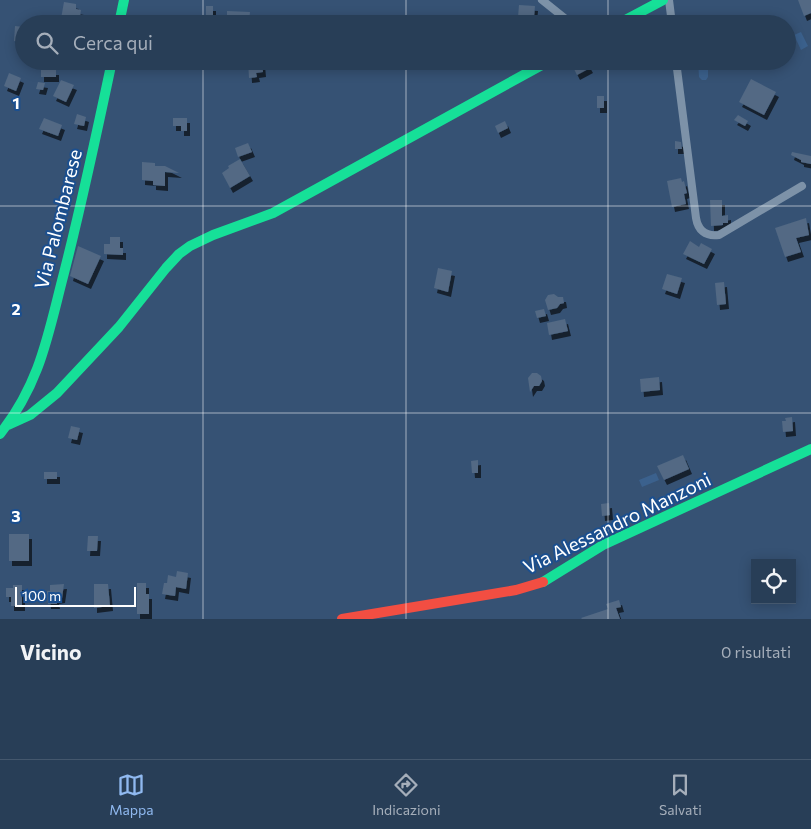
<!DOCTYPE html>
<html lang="it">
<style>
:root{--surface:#283e57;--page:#30455d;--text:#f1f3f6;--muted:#a5aeba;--line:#44576d;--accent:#90b9f0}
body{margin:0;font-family:Commissioner,sans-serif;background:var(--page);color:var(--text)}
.controls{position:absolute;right:15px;bottom:15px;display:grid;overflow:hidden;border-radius:0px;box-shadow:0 2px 12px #0003}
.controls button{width:45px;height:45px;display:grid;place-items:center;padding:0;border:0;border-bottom:1px solid var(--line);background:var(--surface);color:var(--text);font:25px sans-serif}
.scale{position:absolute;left:15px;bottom:12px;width:121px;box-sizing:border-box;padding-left:5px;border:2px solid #fff;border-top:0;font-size:14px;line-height:18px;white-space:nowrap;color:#fff;-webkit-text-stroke:4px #1b4f8f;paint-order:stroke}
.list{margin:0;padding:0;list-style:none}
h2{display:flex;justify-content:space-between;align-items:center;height:65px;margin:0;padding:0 20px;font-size:21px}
h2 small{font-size:16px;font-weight:400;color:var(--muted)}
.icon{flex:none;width:28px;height:28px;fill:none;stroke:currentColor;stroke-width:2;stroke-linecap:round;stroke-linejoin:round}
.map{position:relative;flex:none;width:811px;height:619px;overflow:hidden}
.search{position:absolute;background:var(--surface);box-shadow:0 2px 12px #0003;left:15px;right:15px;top:15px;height:55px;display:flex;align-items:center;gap:12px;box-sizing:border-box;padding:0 18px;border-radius:28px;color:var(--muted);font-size:19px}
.sheet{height:140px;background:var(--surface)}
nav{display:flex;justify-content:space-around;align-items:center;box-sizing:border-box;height:70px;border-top:1px solid var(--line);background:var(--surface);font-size:14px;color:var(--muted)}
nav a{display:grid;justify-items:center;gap:2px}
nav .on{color:var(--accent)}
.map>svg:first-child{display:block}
.water{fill:#3b618d}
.building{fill:#526984;filter:url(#shadow)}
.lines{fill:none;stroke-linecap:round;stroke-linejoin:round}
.street{stroke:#7d92a8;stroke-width:8}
.fast{stroke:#16e098;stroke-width:10}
.jam{stroke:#f24e42;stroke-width:10}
.grid{fill:none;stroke:#fff;stroke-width:1;stroke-opacity:0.55}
.labels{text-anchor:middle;stroke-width:4;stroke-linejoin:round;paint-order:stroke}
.street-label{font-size:19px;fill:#fff;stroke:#1b4f8f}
.grid-label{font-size:16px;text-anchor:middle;font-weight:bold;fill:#fff;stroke:#1b4f8f;stroke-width:4;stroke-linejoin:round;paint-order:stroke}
</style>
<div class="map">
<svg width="811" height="619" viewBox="0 0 811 619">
<defs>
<filter id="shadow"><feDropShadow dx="3" dy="5" stdDeviation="0" flood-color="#0009"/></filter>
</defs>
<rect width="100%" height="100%" fill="#365274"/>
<path class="water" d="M801,32L808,46L801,50L794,35Z
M698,61H708V77L706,80H702L699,77Z
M656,473L659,480L642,487L639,480Z"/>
<path class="building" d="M798,0H811V13L804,16Z
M64,2L76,4V9L81,10L79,23L60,24Z
M519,5L535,6L534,17H518Z
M206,6H213V24H206Z
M227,11L250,12L249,24L227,23Z
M15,26L24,27V42L14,41Z
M248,61H262L263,72L256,73L257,77L249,78Z
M575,61H586L590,68L577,75L571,63Z
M41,70H56V77H41Z
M9,73L21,78L16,91L4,86Z
M751,79L776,92L764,115L739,102Z
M61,80L74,85L66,102L53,96Z
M38,82L45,83L43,90L36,89Z
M597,96H604V108H597Z
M77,114L86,117L84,126L74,124Z
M738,115L748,121L745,126L734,120Z
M44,118L62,125L58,136L39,129Z
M173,118H187V131H181V126H173Z
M505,121L508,128L498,133L495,126Z
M675,141L681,142L682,149H675Z
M248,143L252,152L238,157L235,148Z
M792,152L811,156V164L801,162V160L791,155Z
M240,159L250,176L230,188L222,173L229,168L228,166Z
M142,162L155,163V166H165L179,173L165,172V186L153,185V181L142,180Z
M681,178L682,182L684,181L687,193L684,194L686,204L672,207L667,181Z
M710,200H722V216L728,215V223H723V225L711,226Z
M806,218L809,235L796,238L801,252L785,257L775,228Z
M110,237H120V248H123V255L104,254V244H110Z
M690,241L699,247L701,243L712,249L704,264L683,254Z
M78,246L101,256L88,284L70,276Z
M438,268L452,271L448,292L434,288Z
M667,274L682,278L677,294L662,289Z
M724,282L726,304L717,305L715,283Z
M554,294L558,297H563L564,303L560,304L557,308L548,310L545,300L548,295Z
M544,309L546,316L537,318L535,311Z
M565,319L568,331L549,335L547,323Z
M532,373H537L541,376L542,381L539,386H534L530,392L528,378Z
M659,377L660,390L641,392L640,379Z
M792,417L793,431L783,432L782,421H786L785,418Z
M71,426L80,428L77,440L68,438Z
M683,455L689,469L664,480L657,466Z
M478,460V473H472L471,461Z
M44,472H57V479H44Z
M609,503L610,515L602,516L601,504Z
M9,534H29V561H9Z
M88,536H98L97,551H87Z
M177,571L188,573L186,589L176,587L175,596L162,594L164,583H167L168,575L176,577Z
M137,583H146V594H149V614H137Z
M64,584L62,598L56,599L57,604H48L47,591H50V585Z
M94,584H108L110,606L94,608Z
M13,585H22V606H11V597H6V588H13Z
M619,600L621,607L616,608L620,619H582L581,618L608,609L606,604Z"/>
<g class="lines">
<path class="street" d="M542,0L572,24
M669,0L672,24
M676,61L696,218C698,230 705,237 719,235L802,186"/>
<path class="fast" d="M119,24L124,0
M618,24L663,0
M8,425L30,415L57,393L119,327L166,268L179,254L190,246L213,235L273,213L549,61
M0,434C41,382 48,334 64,273C82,203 97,132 112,61
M543,582L603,545L811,449"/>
<path class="jam" d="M342,619L516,590L543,582"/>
</g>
<path class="grid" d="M203,0V24M406,0V24M608,0V24M203,61V619M406,61V619M608,61V619M0,206H811M0,413H811"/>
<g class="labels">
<g class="street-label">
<text transform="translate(58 219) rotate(-76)" y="7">Via Palombarese</text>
<text transform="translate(617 523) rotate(-26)" y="7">Via Alessandro Manzoni</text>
</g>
</g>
<g class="grid-label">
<text x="16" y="109">1</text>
<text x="16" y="315">2</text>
<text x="16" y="522">3</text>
</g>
</svg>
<div class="controls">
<button><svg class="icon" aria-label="locate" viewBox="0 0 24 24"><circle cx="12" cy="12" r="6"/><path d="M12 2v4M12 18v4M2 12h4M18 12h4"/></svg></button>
</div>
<div class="scale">100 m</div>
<div class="search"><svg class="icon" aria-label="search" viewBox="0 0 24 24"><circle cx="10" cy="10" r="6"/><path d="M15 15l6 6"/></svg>Cerca qui</div>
</div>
<section class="sheet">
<h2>Vicino<small>0 risultati</small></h2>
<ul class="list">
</ul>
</section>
<nav>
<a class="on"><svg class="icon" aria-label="map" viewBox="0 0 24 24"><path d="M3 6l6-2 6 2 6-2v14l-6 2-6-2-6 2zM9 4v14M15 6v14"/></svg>Mappa</a>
<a><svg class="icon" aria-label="directions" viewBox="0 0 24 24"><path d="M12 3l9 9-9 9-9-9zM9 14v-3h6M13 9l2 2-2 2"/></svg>Indicazioni</a>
<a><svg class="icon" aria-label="saved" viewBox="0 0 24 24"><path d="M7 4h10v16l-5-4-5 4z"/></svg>Salvati</a>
</nav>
